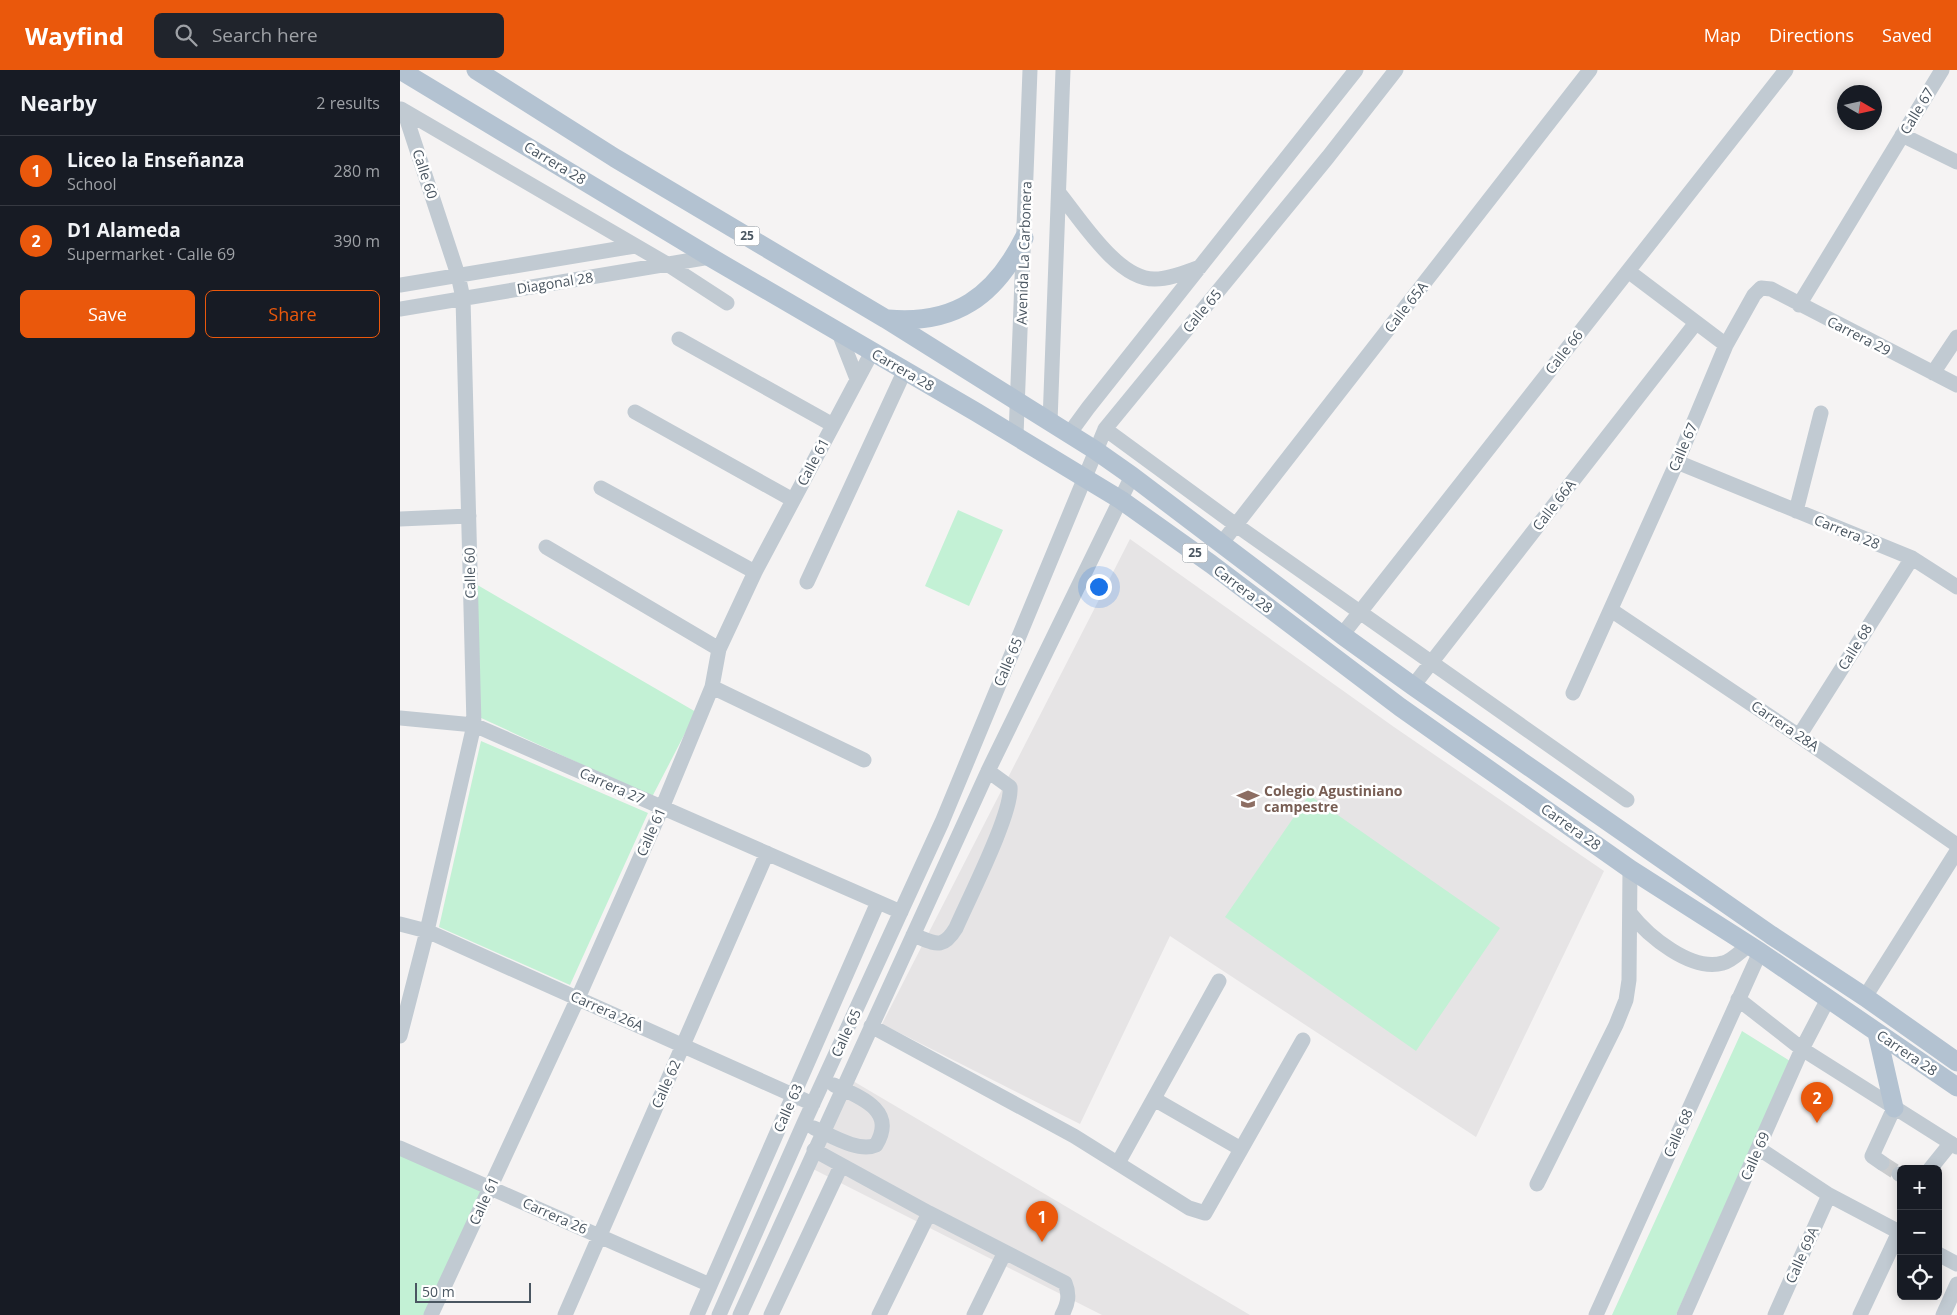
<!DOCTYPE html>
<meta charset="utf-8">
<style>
:root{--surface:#171b24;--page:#20242c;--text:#f1f3f6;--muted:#9ea1a6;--line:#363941;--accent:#ea580c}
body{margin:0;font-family:"Open Sans",sans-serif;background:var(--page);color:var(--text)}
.controls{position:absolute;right:15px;bottom:15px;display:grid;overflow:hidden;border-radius:8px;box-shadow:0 2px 12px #0003}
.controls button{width:45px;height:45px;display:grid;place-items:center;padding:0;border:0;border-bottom:1px solid var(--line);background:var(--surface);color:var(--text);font:25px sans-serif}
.compass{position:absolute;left:1437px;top:15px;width:45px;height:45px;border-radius:50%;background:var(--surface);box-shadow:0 2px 12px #0003;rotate:99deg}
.scale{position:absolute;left:15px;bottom:12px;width:116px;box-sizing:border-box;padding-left:5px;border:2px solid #4a5661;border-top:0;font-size:14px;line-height:18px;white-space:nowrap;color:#4a5661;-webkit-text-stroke:4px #fff;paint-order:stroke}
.you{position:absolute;left:698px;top:516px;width:18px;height:18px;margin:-12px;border:4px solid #fff;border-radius:50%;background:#1a73e8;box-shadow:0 0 0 8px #1a73e833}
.badge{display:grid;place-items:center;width:32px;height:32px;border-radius:50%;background:var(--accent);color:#fff;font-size:16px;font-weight:700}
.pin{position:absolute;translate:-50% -41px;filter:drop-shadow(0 1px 2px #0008)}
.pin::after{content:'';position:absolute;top:26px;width:18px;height:15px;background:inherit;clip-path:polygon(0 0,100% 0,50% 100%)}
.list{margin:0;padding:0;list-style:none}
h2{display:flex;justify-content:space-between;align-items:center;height:65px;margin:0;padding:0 20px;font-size:21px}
h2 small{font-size:16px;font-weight:400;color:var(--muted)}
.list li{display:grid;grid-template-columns:32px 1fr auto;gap:15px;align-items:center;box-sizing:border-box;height:70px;padding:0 20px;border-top:1px solid var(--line)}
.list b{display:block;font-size:19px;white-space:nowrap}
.list p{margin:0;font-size:16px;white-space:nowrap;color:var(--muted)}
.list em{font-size:16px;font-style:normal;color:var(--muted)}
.actions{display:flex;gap:10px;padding:15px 20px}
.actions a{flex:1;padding:11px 0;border:1px solid var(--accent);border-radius:8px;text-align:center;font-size:18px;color:var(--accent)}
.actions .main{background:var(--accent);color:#fff}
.icon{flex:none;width:28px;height:28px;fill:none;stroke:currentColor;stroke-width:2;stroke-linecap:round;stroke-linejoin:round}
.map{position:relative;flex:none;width:1557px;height:1245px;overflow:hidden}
header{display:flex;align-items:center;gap:30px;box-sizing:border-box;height:70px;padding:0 25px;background:var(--accent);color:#fff}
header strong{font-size:24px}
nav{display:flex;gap:28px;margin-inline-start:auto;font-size:18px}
.search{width:350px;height:45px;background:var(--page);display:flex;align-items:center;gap:12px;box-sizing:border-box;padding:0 18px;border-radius:8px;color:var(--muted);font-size:19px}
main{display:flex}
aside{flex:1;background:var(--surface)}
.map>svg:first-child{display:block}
.education{fill:#e6e4e5}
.green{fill:#c3f1d5}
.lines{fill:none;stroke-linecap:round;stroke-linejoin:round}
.minor-tunnel{stroke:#caccce;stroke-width:15;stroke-dasharray:15 8;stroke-linecap:butt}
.minor{stroke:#c1cad2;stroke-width:15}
.major{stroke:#b3c2d1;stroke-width:19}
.labels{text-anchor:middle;stroke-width:5;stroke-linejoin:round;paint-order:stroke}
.shield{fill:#fff;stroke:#808990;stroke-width:1}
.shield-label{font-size:12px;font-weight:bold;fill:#4a5661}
.street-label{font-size:14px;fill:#4a5661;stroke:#fff}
.education-label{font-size:14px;font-weight:bold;fill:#785e54;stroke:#fff;text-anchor:start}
</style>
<header>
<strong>Wayfind</strong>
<div class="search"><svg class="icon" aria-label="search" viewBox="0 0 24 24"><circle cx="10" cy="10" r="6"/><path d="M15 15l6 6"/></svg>Search here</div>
<nav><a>Map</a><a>Directions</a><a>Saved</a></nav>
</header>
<main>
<aside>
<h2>Nearby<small>2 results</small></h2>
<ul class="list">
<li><span class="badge">1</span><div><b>Liceo la Enseñanza</b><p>School</p></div><em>280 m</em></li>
<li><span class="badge">2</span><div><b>D1 Alameda</b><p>Supermarket · Calle 69</p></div><em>390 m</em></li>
</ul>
<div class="actions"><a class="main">Save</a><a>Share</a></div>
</aside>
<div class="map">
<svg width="1557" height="1245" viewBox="0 0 1557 1245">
<rect width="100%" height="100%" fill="#f5f3f3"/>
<path class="education" d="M730,469L994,657L1204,801L1076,1067L770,866L680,1054L482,954Z
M453,1011L850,1245H702L413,1099Z"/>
<path class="green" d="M558,440L603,460L569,536L525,516Z
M74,513L296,642L252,727L79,647Z
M81,671L248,743L170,915L39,857Z
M909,725L1100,858L1016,981L825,847Z
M1342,961L1390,991L1276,1245H1212Z
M0,1084L84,1121L26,1245H0Z"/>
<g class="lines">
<path class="minor-tunnel" d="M1482,1093L1499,1104"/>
<path class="minor" d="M1,39L267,194L327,233
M1502,65L1557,92
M659,123C681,150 718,210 755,209C770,209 786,202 800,197
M1228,201L1326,275
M0,215L235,176
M1399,235L1542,0
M0,239L310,187
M439,263L457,309
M279,269L433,355
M1533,303L1557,267
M235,342L393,430
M650,352L663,0
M705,359L836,455L1227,730
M669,364L688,338L956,0
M616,366L630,0
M1277,392L1512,488L1557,517
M201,418L355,502
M1396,441L1421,343
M0,449L69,446
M821,474L1190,0
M146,477L319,579
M407,512L505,300
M1211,540L1399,666L1557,775
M942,565L1386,0
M1013,616L1295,254
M312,617L464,690
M1173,623L1277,392L1326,275L1354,225L1361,218L1371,219L1557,315
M0,648L74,655L501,842
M1399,666L1512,488
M1230,843C1248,866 1291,902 1323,893C1332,891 1342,880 1349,875
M0,854L27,861L413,1034
M513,865C535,873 542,881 556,858C568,830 613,742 610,717L588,701
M1465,927L1557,781
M1338,929L1402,979L1557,1077
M471,956L674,1066L789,1138L805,1143L903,970
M0,966L27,861L74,655L63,228L58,205L4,41
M754,1029L841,1079
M414,1058C430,1065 459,1083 476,1075C497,1040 460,1027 434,1015
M0,1078L310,1215
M1358,1078L1429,1125L1501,1163
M414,1080L529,1143L665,1213C670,1225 668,1234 662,1245
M718,1093L819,911
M1482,1093L1472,1086L1494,1038
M1530,1099L1551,1073
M1499,1104L1501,1105
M1137,1114L1216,955L1226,930L1229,910L1230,799
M1538,1184L1557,1194
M31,1245L178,928L262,738L312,617L319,579L355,502L472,282
M165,1245L367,783
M297,1245L478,832
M319,1245L404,1053L542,752L705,359L928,87L996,0
M340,1245L588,701L732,406
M371,1245L441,1096
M479,1245L529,1143
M574,1245L605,1182
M1196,1245L1360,882
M1284,1245L1402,979L1428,929
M1375,1245L1429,1125
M1460,1245L1499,1162
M1543,1245L1557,1214"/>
<path class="major" d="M0,0L310,187L576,342L721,430L811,494L1000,637L1230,799L1360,882L1557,1017
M76,0L215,88L486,249L695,380L732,406L942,565L1013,616L1371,865L1465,927L1557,992
M488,249C555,255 595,226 624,168
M1477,963L1494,1038"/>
</g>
<defs>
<g id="school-bare" transform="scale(1.725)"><path d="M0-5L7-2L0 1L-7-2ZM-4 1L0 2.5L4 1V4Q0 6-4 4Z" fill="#8d6e63" stroke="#fff" stroke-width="2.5" paint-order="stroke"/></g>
</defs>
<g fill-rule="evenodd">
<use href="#school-bare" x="848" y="729"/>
</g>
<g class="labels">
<g class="shield">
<rect x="334.5" y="156.5" width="25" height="19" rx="4"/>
<rect x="782.5" y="473.5" width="25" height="19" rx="4"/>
</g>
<g class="shield-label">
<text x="347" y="170">25</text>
<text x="795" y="487">25</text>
</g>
<g class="street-label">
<text transform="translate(1517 41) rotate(-59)" y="5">Calle 67</text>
<text transform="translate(155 93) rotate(31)" y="5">Carrera 28</text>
<text transform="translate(25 104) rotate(72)" y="5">Calle 60</text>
<text transform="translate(624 183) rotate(-88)" y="5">Avenida La Carbonera</text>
<text transform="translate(155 213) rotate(-9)" y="5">Diagonal 28</text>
<text transform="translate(1006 237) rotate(-52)" y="5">Calle 65A</text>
<text transform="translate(802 241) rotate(-50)" y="5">Calle 65</text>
<text transform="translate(1459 266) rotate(27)" y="5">Carrera 29</text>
<text transform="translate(1164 282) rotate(-52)" y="5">Calle 66</text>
<text transform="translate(503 300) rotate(30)" y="5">Carrera 28</text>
<text transform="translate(1283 377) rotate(-67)" y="5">Calle 67</text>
<text transform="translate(413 392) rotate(-62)" y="5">Calle 61</text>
<text transform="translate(1154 435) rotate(-52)" y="5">Calle 66A</text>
<text transform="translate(1447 462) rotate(22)" y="5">Carrera 28</text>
<text transform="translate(70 503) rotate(-91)" y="5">Calle 60</text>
<text transform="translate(843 519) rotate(37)" y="5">Carrera 28</text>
<text transform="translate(1455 577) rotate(-58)" y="5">Calle 68</text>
<text transform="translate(608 592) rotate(-67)" y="5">Calle 65</text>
<text transform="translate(1385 656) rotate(34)" y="5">Carrera 28A</text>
<text transform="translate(212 716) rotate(24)" y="5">Carrera 27</text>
<text transform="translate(1171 757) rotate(35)" y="5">Carrera 28</text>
<text transform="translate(251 762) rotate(-66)" y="5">Calle 61</text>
<text transform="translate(207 941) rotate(24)" y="5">Carrera 26A</text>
<text transform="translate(446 963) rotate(-65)" y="5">Calle 65</text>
<text transform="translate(1507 983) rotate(34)" y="5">Carrera 28</text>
<text transform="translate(266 1014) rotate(-66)" y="5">Calle 62</text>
<text transform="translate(388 1038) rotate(-66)" y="5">Calle 63</text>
<text transform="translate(1278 1063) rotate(-66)" y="5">Calle 68</text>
<text transform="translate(1355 1086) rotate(-66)" y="5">Calle 69</text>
<text transform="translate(84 1131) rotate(-65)" y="5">Calle 61</text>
<text transform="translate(155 1146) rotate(24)" y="5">Carrera 26</text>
<text transform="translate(1402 1185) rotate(-66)" y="5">Calle 69A</text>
</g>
<g class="education-label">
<text x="864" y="726">Colegio Agustiniano<tspan x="864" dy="16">campestre</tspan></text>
</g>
</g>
</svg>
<div class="controls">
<button>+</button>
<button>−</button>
<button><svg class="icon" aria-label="locate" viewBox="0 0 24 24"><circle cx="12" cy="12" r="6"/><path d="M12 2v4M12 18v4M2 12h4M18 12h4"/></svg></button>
</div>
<svg class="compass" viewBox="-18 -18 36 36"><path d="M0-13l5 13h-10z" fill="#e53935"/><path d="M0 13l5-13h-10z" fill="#9ea1a6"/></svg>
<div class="scale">50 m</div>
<div class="you"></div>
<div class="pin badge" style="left:642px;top:1172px">1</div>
<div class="pin badge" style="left:1417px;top:1053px">2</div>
</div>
</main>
